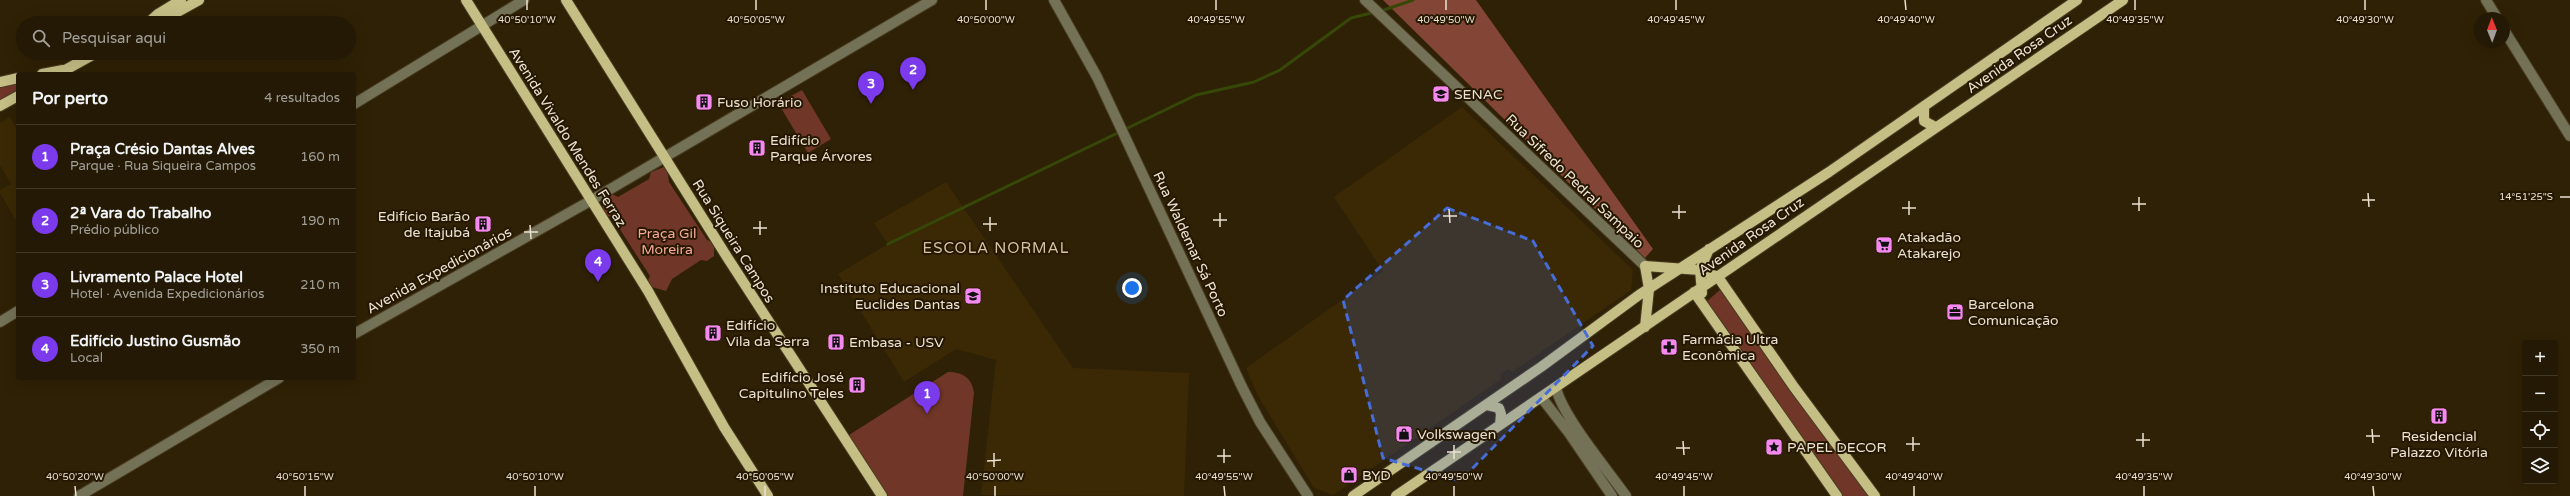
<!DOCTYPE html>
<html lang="pt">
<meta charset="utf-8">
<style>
:root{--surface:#231904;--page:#2f2613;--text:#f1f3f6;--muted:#a3a09a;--line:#403826;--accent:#7c3aed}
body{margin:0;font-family:"Varela Round",sans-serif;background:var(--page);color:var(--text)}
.controls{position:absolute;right:12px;bottom:12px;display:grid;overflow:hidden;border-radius:4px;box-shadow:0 4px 16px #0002}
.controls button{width:36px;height:36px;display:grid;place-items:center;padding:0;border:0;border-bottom:1px solid var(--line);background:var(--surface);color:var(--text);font:20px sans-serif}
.compass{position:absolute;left:2474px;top:12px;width:36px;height:36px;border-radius:50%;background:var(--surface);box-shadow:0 4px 16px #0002;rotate:359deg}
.you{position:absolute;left:1132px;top:288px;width:14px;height:14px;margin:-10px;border:3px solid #fff;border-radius:50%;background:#1a73e8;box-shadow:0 0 0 6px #1a73e833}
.badge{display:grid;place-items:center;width:26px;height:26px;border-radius:50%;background:var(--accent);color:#fff;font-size:13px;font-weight:700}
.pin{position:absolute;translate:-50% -33px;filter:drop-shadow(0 1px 2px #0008)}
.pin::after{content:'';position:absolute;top:21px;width:14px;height:12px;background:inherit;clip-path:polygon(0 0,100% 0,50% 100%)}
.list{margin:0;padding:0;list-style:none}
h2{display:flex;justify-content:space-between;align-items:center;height:52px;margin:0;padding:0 16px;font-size:17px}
h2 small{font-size:13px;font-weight:400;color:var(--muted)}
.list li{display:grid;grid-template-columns:26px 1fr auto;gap:12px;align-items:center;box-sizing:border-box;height:64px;padding:0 16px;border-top:1px solid var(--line)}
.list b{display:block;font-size:15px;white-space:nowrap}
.list p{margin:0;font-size:13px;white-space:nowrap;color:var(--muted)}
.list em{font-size:13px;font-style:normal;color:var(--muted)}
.icon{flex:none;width:22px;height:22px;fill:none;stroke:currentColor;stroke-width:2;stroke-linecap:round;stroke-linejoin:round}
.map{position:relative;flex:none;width:2570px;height:496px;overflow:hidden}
.search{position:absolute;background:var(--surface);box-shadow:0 4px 16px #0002;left:16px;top:16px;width:340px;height:44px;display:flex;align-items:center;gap:10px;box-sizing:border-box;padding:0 14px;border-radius:22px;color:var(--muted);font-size:15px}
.panel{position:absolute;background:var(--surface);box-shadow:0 4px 16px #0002;left:16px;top:72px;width:340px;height:308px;border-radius:4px}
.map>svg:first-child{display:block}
.built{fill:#3b2905}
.green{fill:#703627}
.forest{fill:#834535}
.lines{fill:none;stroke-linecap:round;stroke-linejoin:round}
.stream{stroke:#364808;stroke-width:3}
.minor-casing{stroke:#493c22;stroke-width:12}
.major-casing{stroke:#493c22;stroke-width:12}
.minor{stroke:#737156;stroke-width:10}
.major{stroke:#c5bf86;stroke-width:10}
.marked{fill:#466cd7;fill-opacity:0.2;stroke:#466cd7;stroke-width:3;stroke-dasharray:8 5;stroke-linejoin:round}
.ticks{fill:none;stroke:#ebe2d2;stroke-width:1.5}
.labels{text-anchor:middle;stroke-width:4;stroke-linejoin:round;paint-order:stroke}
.street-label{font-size:14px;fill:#ebe2d2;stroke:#251700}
.poi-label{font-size:14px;fill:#ebe2d2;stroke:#251700;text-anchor:start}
.park-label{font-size:14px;fill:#f7ab96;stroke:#251700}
.neighbourhood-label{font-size:15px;letter-spacing:1px;fill:#d5c3a4;stroke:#251700}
.ticks-label{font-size:10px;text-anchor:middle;fill:#ebe2d2;stroke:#251700;stroke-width:4;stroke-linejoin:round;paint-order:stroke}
</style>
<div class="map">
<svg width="2570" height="496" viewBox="0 0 2570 496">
<rect width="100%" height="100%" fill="#2f2105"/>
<path class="built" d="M1462,107L1633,270L1631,290L1512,372L1509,369L1500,374L1501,379L1333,495L1314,488L1258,396L1246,368L1383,271L1334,197Z
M10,117L18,131V224L0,193V190L11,184L0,165V123Z
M946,182L1073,368L1189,373L1184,496L981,495L996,360L956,349L904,382L838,274L888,244L874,223Z"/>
<path class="green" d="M18,78V96L0,106V82Z
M802,90L831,139L808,153L778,103Z
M664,167L667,170L669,182L707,240L714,243V256L707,261L701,260L672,279L666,291L652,287L648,280L650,276L612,217L605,215L603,208L605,199L612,194L618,197L649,179L651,172Z
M1721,289L1870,496H1839L1706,302Z
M948,372C963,372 972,378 974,393L963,496H888L849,435Z"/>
<path class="forest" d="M1383,0H1476L1653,249L1645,258Z"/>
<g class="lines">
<path class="stream" d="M1381,11L1413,0
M888,244L1196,95L1254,82L1280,70L1351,18L1375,12"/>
<g class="minor-casing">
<path id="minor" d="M1054,0L1097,77L1242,387L1260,422L1308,496
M1365,0L1645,266
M2486,0L2497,18
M2504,30L2570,136
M354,104L524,0
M0,322L18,311
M354,334L590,201L932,0
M1556,388C1563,417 1607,469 1626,496
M1541,397L1569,433L1612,496
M79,496L279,378"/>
</g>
<g class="major-casing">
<path id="major" d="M466,0L648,291L724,427L768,496
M566,0L727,257L882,496
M148,23L158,14L181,0
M154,23L161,21L199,0
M42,74L63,70
M58,74L96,53
M0,82L18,78
M0,106L18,96
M1924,106V121L1935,127
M1718,277L1794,387L1875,496
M1694,292L1837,496
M1702,293L1700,270L1709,249
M1645,327L1649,289L1645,266L1700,270L1718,277
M1486,405L1499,408L1501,414L1500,425
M1353,496L1541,367L1639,295L1829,172L2077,0
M1396,496L2123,0"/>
</g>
<use href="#minor" class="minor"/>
<use href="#major" class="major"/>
</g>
<path class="marked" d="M1447,208L1533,241L1593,346L1460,481L1383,458L1343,300Z"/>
<path class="ticks" d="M527,0V10M756,0V10M986,0V10M1216,0V10M1446,0V10M1676,0V10M1905,0L1906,10M2135,0V10M2365,0V10M2368,193L2369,207M2139,197V211M2560,197H2570M2362,200H2375M1909,201V215M2132,204H2146M1679,205V219M1902,208H1916M1449,209L1450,223M1672,212H1686M1220,213V227M1443,216H1457M990,217V231M1213,220H1227M760,221V235M983,224H997M530,225L531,239M753,228H767M524,232H538M2372,429L2373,443M2143,433V447M2366,436H2380M1913,437V451M2136,440H2150M1683,441L1684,455M1906,444H1920M1454,445V459M1676,448H1690M1224,449V463M1447,452H1461M994,453V467M1217,456H1231M987,461L1001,460M75,486L76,496M305,486V496M535,486V496M765,486V496M995,486V496M1224,486L1225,496M1454,486V496M1684,486V496M1914,486V496M2144,486V496M2373,486L2374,496"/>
<defs>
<g id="school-square" transform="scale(0.9)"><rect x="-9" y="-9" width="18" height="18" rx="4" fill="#f589ef" stroke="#251700"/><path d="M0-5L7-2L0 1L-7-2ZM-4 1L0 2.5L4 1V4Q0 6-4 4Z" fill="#111"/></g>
<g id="building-square" transform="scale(0.9)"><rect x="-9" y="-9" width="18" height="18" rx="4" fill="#f589ef" stroke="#251700"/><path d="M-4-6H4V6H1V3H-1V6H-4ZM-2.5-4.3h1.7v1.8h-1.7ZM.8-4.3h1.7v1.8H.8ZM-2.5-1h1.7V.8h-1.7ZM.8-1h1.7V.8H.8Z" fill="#111"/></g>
<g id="supermarket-square" transform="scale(0.9)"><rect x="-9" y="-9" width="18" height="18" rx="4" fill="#f589ef" stroke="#251700"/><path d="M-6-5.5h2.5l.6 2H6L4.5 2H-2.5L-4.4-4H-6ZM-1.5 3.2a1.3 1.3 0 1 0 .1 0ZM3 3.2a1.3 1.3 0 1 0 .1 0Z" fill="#111"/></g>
<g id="office-square" transform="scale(0.9)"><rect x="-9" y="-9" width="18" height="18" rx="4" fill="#f589ef" stroke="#251700"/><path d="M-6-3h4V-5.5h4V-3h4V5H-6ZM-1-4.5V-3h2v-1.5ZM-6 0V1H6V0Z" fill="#111"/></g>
<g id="pharmacy-square" transform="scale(0.9)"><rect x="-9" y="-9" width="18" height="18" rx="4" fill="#f589ef" stroke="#251700"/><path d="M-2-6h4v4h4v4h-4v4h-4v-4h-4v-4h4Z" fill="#111"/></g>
<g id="shop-square" transform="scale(0.9)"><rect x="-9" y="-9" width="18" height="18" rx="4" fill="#f589ef" stroke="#251700"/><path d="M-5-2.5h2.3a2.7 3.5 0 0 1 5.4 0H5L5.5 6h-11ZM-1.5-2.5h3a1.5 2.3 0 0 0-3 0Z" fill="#111"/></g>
<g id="sight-square" transform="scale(0.9)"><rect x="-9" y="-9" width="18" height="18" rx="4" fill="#f589ef" stroke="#251700"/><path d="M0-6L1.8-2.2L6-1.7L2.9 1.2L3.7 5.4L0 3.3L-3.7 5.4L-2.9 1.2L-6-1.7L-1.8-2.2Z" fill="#111"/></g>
</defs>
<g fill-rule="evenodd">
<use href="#school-square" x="1441" y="94"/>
<use href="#building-square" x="704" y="102"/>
<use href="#building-square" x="757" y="148"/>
<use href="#building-square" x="483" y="224"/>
<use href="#supermarket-square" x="1884" y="245"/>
<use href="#school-square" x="973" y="296"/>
<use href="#office-square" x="1955" y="312"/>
<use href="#building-square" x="713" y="333"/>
<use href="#building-square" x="836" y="342"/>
<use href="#pharmacy-square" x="1669" y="347"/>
<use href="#building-square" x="857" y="385"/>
<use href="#building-square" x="2439" y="416"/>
<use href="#shop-square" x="1404" y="434"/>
<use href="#sight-square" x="1774" y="447"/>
<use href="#shop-square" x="1349" y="475"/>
</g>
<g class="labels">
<g class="street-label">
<text transform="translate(2019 54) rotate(-35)" y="5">Avenida Rosa Cruz</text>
<text transform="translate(568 137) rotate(58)" y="5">Avenida Vivaldo Mendes Ferraz</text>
<text transform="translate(1575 181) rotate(44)" y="5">Rua Sifredo Pedral Sampaio</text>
<text transform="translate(1751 236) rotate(-35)" y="5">Avenida Rosa Cruz</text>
<text transform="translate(734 241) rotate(58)" y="5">Rua Siqueira Campos</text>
<text transform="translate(1191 244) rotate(65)" y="5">Rua Waldemar Sá Porto</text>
<text transform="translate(439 270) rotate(-29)" y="5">Avenida Expedicionários</text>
</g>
<g class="poi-label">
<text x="1454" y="99">SENAC</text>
<text x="717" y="107">Fuso Horário</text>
<text x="770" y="145">Edifício<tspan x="770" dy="16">Parque Árvores</tspan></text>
<text x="470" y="221" text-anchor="end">Edifício Barão<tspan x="470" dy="16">de Itajubá</tspan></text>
<text x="1897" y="242">Atakadão<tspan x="1897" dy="16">Atakarejo</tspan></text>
<text x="960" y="293" text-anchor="end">Instituto Educacional<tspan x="960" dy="16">Euclides Dantas</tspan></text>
<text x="1968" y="309">Barcelona<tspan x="1968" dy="16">Comunicação</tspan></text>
<text x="726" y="330">Edifício<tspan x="726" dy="16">Vila da Serra</tspan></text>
<text x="1682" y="344">Farmácia Ultra<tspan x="1682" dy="16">Econômica</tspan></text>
<text x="849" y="347">Embasa - USV</text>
<text x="844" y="382" text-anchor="end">Edifício José<tspan x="844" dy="16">Capitulino Teles</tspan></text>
<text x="1417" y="439">Volkswagen</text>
<text x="2439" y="441" text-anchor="middle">Residencial<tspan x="2439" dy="16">Palazzo Vitória</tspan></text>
<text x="1787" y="452">PAPEL DECOR</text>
<text x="1362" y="480">BYD</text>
</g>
<g class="park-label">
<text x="667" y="238">Praça Gil<tspan x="667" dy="16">Moreira</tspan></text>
</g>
<g class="neighbourhood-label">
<text x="996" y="253">ESCOLA NORMAL</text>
</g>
</g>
<g class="ticks-label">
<text x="527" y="23">40°50'10"W</text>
<text x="756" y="23">40°50'05"W</text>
<text x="986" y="23">40°50'00"W</text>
<text x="1216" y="23">40°49'55"W</text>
<text x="1446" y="23">40°49'50"W</text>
<text x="1676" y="23">40°49'45"W</text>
<text x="1906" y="23">40°49'40"W</text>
<text x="2135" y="23">40°49'35"W</text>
<text x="2365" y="23">40°49'30"W</text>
<text x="2526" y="200">14°51'25"S</text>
<text x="75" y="480">40°50'20"W</text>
<text x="305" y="480">40°50'15"W</text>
<text x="535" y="480">40°50'10"W</text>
<text x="765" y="480">40°50'05"W</text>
<text x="995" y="480">40°50'00"W</text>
<text x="1224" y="480">40°49'55"W</text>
<text x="1454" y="480">40°49'50"W</text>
<text x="1684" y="480">40°49'45"W</text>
<text x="1914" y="480">40°49'40"W</text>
<text x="2144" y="480">40°49'35"W</text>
<text x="2373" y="480">40°49'30"W</text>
</g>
</svg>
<div class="controls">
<button>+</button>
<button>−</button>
<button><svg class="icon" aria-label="locate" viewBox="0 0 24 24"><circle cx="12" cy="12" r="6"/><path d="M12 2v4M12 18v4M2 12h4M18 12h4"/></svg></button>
<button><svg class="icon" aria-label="layers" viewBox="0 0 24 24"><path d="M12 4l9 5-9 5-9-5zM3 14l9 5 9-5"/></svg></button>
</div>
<svg class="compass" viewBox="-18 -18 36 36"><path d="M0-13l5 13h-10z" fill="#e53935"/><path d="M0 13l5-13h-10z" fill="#a3a09a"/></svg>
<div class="you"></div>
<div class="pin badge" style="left:927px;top:414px">1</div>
<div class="pin badge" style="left:913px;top:90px">2</div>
<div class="pin badge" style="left:871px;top:104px">3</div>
<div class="pin badge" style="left:598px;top:282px">4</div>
<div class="search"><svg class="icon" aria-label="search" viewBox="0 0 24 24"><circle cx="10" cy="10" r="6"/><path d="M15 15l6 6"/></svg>Pesquisar aqui</div>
<section class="panel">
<h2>Por perto<small>4 resultados</small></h2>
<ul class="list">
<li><span class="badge">1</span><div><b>Praça Crésio Dantas Alves</b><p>Parque · Rua Siqueira Campos</p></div><em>160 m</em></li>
<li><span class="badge">2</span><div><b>2ª Vara do Trabalho</b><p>Prédio público</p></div><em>190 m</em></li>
<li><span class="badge">3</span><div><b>Livramento Palace Hotel</b><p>Hotel · Avenida Expedicionários</p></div><em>210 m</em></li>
<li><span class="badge">4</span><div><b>Edifício Justino Gusmão</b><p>Local</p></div><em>350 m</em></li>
</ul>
</section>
</div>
